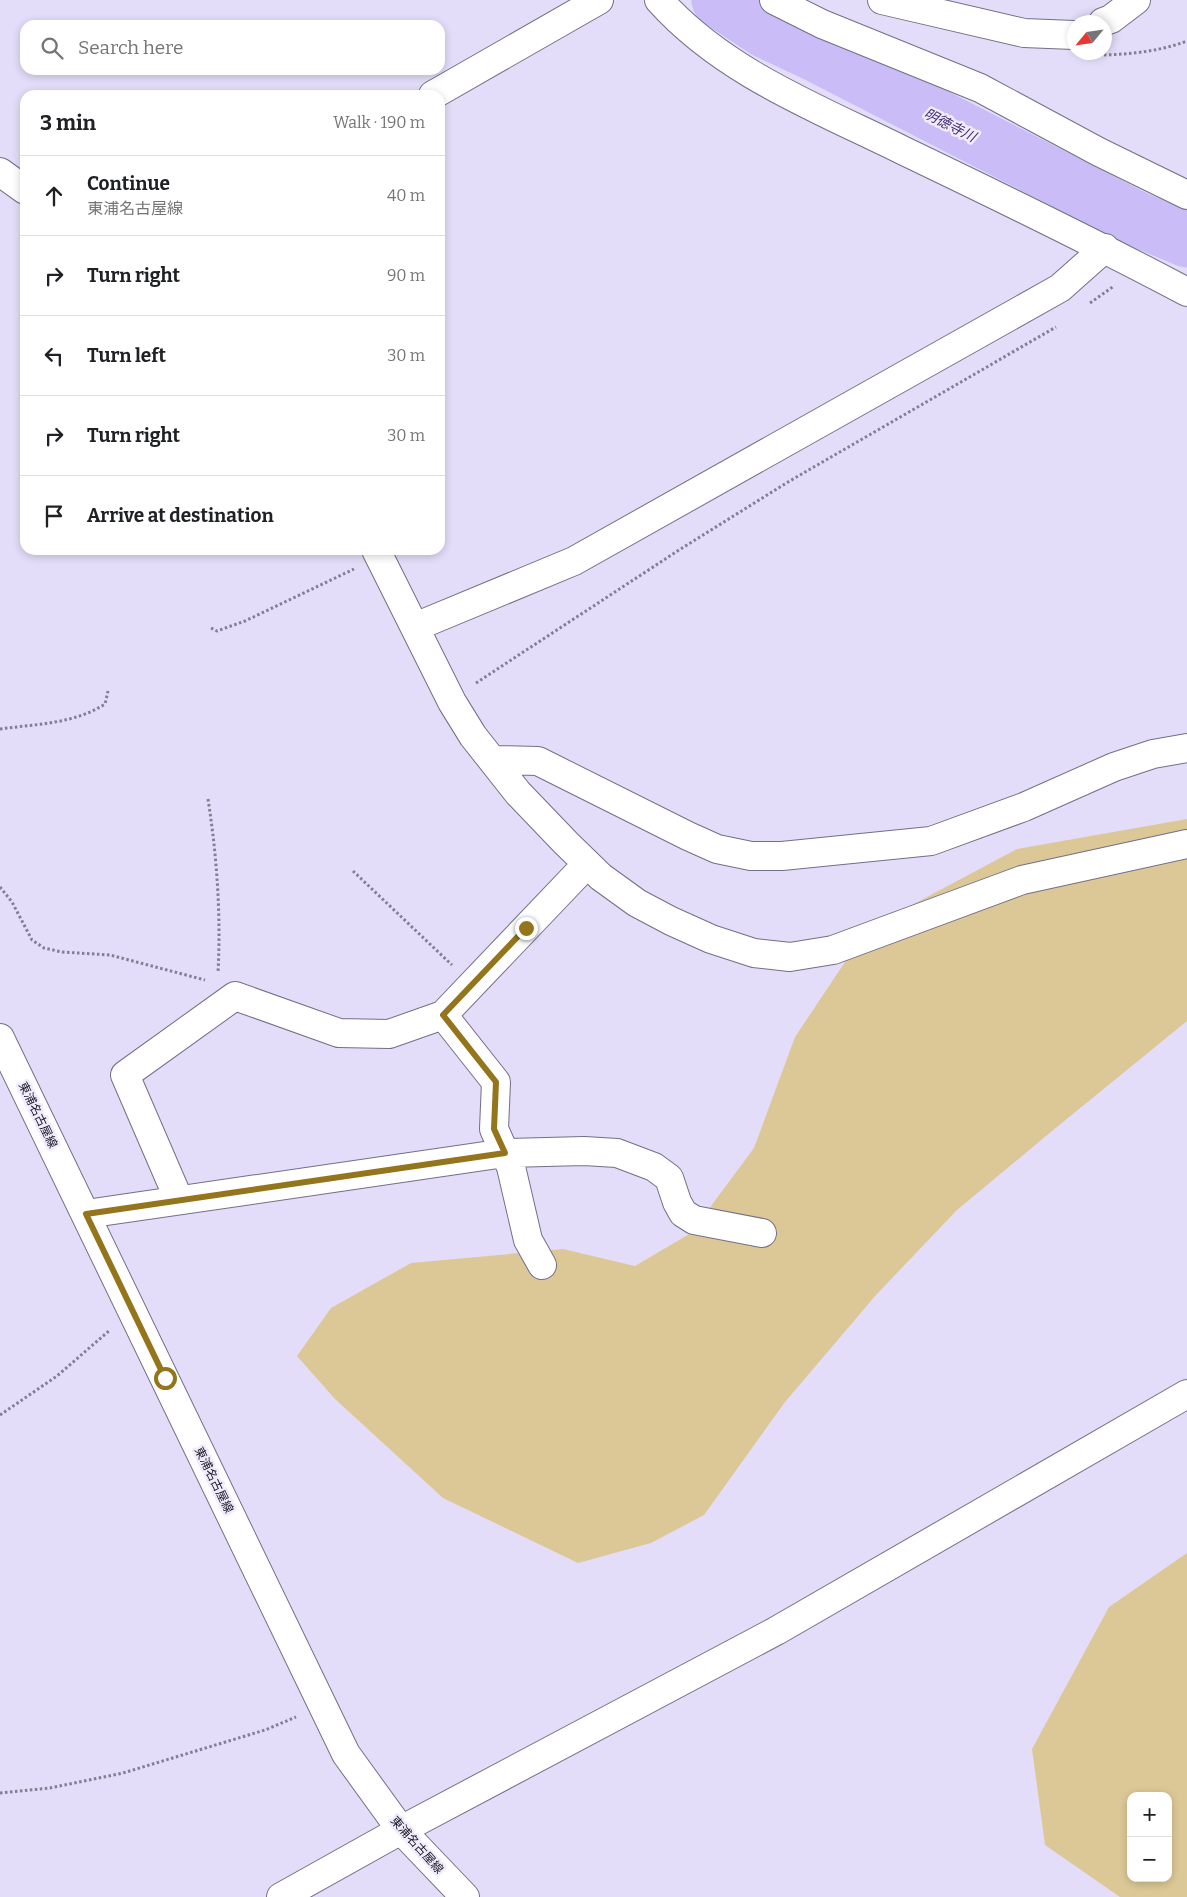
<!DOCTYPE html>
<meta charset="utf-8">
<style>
:root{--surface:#fff;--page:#f2f2f2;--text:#202124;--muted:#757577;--line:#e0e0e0}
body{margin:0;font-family:Bitter,"Noto Sans JP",serif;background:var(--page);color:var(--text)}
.controls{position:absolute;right:15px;bottom:15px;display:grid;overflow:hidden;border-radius:10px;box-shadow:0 2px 8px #0003}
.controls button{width:45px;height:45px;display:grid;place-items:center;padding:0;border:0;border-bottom:1px solid var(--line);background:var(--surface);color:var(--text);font:25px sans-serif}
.compass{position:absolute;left:1067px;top:15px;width:45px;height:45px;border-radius:50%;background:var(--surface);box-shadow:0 2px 8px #0003;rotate:241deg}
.stop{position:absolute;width:15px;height:15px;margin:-11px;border:4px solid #94751c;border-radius:50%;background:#fff}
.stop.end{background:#94751c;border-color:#fff;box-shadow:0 1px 5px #0008}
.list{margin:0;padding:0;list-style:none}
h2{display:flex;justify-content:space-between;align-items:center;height:65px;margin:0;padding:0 20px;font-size:21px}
h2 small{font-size:16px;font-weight:400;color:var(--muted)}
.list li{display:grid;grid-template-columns:32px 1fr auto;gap:15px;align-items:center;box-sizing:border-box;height:80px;padding:0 20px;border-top:1px solid var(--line)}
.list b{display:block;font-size:19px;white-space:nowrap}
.list p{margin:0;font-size:16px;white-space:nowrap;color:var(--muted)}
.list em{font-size:16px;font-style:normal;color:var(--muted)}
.icon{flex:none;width:28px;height:28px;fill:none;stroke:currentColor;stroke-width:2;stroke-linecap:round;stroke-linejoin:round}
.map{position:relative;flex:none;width:1187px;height:1897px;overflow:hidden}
.search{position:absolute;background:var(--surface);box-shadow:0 2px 8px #0003;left:20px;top:20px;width:425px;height:55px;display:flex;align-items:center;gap:12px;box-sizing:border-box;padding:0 18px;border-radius:15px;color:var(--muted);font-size:19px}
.panel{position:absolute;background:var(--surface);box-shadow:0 2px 8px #0003;left:20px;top:90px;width:425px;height:465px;border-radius:15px}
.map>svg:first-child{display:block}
.green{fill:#dcc897;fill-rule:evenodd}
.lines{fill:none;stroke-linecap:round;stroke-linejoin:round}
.river{stroke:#cabcf7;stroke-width:55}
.minor-casing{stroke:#746e87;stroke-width:30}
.major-casing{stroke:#746e87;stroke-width:30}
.path{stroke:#837e92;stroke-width:3;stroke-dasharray:2.5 2.5;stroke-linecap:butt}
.minor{stroke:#fff;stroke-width:28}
.major{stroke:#fff;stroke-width:28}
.route{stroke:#94751c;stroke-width:6}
.labels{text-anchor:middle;stroke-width:5;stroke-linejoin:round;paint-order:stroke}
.street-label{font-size:12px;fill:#191620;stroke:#f0ecfd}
.water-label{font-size:14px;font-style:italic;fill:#432c70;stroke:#f0ecfd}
</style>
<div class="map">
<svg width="1187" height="1897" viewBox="0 0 1187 1897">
<rect width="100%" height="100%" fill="#e3ddf9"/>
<path class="green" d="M1187,819V1021L1052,1131L957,1210L876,1295L785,1402L704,1515L651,1543L578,1563L443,1498L335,1399L297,1356L331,1308L411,1263L563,1249L635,1266L691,1233L754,1148L795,1037L867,929L1017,849Z
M1187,1553V1897H1120L1045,1845L1032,1749L1109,1607ZM1131,1796H1168V1878H1131Z"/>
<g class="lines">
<path class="river" d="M719,0L766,31L819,56L1135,218L1187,240"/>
<g class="minor-casing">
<path id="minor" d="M659,0C723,72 817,108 902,150C998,196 1093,242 1187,292
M774,0L822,24L980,88L1099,152L1187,195
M882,0L1024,33L1074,35
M1103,22L1111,19L1136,0
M433,95L599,0
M0,172L25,190
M376,550L452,702L473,736L518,793L566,843L601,877L637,903L671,921L711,939L754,953L790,957L833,950L1022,880L1187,844
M415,627L574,561L1060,288L1105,248
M493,760L538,761L688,836L717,849L751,856H782L931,841L1024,807L1114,767L1153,754L1187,748
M443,1015L496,1082L494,1129L511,1167L528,1240L542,1265
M179,1200L125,1075L235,996L339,1033L389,1034L443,1015L587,864
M86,1214L505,1153L584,1151L617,1153L654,1167L669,1178L677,1202L683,1213L694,1220L762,1233
M281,1897L401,1830L776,1631L1187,1394"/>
</g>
<g class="major-casing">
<path id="major" d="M0,1038L346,1754L401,1830L465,1897"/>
</g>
<path class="path" d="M1094,55C1125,55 1158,52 1187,41
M1090,303L1114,286
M211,628L217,631L245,621L354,569
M476,683L679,550L788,482L1056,327
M0,729C36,724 74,724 105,704L108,691
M208,799C217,857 221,914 218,973
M353,871L452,965
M0,887L12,902L32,940L44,948L62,952L110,955L205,980
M0,1415L57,1376L110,1330
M0,1793L50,1788L123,1773L265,1730L296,1717"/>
<use href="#minor" class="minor"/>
<use href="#major" class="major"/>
</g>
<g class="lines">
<path class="route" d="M165,1378L86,1214L505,1153L494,1129L496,1082L443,1015L526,928"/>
</g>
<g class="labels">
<g class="street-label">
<text transform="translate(38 1115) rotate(64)" y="4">東浦名古屋線</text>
<text transform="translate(214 1480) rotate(64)" y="4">東浦名古屋線</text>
<text transform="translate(417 1845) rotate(48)" y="4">東浦名古屋線</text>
</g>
<g class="water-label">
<text transform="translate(950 125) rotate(27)" y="5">明徳寺川</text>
</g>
</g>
</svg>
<div class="controls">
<button>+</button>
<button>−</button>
</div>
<svg class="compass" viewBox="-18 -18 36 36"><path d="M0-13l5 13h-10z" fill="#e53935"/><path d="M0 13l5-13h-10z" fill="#757577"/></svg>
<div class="stop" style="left:165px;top:1378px"></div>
<div class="stop end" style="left:526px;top:928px"></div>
<div class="search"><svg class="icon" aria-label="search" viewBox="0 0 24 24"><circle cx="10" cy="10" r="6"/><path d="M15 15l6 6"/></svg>Search here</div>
<section class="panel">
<h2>3 min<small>Walk · 190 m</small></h2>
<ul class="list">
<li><svg class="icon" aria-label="ahead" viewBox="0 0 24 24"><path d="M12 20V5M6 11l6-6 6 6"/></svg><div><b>Continue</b><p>東浦名古屋線</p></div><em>40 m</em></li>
<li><svg class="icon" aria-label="right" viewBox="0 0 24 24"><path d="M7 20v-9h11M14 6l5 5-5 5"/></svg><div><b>Turn right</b></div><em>90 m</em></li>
<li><svg class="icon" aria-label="left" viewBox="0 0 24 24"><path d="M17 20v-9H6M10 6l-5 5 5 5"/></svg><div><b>Turn left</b></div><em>30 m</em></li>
<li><svg class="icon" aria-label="right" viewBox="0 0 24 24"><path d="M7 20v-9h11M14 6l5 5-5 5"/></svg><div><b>Turn right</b></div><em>30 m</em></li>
<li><svg class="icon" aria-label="arrive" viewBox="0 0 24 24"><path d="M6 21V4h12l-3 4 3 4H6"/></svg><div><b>Arrive at destination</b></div></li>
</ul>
</section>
</div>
